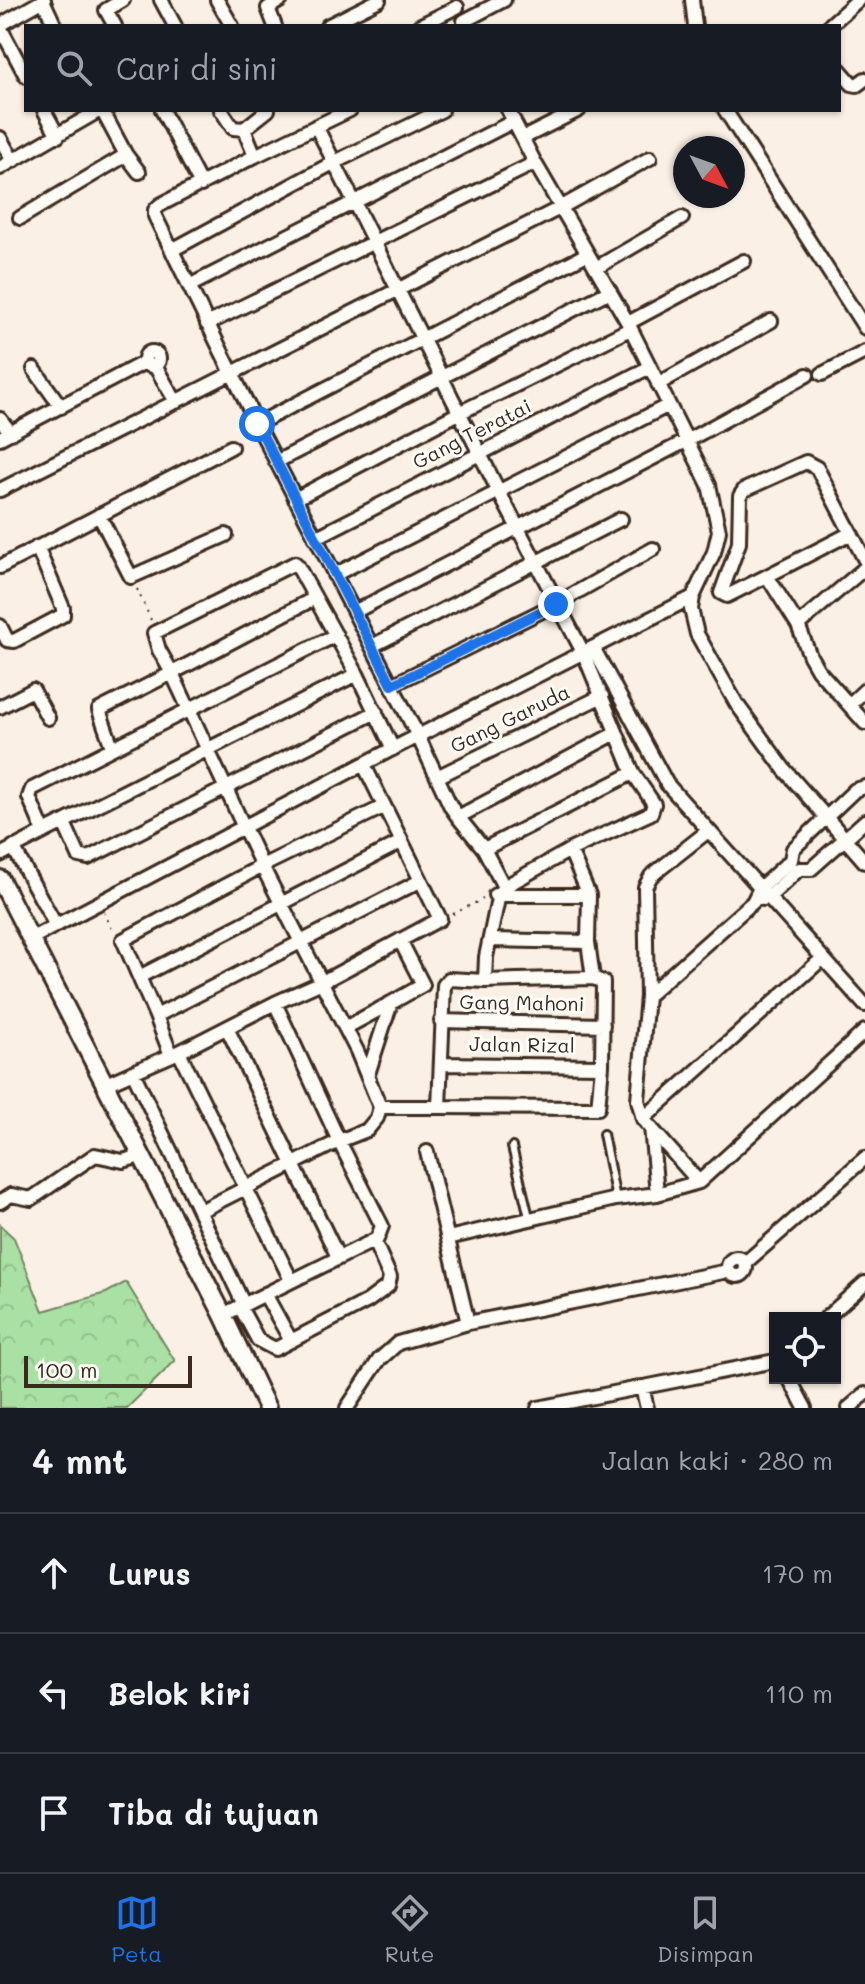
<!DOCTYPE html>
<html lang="id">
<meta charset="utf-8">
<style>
:root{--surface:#171b24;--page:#242831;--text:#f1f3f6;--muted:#9ea1a6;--line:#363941;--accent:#1a73e8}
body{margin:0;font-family:Mali,sans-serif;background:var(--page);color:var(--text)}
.controls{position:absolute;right:24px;bottom:24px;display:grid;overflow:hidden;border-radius:0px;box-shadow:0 2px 6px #0004}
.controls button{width:72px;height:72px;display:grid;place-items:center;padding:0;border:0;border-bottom:2px solid var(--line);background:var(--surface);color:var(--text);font:40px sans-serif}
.compass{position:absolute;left:673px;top:136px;width:72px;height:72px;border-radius:50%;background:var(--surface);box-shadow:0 2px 6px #0004;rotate:131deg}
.scale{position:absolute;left:24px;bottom:20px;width:168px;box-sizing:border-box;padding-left:8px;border:4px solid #3b2a1e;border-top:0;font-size:22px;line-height:28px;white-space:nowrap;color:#3b2a1e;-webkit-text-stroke:6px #fdfcf7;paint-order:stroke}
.stop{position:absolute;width:24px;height:24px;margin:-18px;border:6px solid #1a73e8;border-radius:50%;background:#fff}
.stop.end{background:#1a73e8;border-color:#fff;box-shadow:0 2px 8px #0008}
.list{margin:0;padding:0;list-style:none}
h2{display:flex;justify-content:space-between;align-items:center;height:104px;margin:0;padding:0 32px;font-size:34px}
h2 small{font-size:26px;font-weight:400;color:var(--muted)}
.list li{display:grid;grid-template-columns:52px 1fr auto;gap:24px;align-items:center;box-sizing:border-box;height:120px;padding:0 32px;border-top:2px solid var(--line)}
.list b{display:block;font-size:30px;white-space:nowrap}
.list em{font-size:26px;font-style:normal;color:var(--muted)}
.icon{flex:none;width:44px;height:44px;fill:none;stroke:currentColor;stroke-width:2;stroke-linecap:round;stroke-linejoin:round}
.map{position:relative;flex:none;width:865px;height:1408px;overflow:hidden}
.search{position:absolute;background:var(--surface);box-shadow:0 2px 6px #0004;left:24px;right:24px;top:24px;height:88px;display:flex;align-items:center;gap:20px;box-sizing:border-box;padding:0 28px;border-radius:0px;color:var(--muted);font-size:30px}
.sheet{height:464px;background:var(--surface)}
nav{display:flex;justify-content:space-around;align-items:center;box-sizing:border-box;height:112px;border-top:2px solid var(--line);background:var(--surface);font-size:22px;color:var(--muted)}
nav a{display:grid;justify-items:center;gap:4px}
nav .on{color:var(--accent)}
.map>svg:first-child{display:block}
.forest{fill:url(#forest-crowns);stroke:#728560;stroke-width:2}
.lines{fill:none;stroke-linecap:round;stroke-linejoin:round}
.service-casing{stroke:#3b2a1e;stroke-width:12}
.minor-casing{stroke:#3b2a1e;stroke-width:18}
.secondary-casing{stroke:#3b2a1e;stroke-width:22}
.path{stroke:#3b2a1e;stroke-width:2;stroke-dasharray:2 6;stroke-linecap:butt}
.service{stroke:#fdfcf7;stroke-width:6}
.minor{stroke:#fdfcf7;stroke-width:12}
.secondary{stroke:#fdfcf7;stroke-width:16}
.route{stroke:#1a73e8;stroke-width:10}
.labels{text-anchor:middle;stroke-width:6;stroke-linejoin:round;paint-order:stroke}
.street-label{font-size:20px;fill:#3b2a1e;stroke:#fdfcf7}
</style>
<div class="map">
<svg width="865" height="1408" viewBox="0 0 865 1408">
<defs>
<pattern id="forest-crowns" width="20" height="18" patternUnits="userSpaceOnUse" patternTransform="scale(2)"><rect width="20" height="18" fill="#a9e0a3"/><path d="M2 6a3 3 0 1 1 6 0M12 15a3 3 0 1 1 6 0" fill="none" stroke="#92c08c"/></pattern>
</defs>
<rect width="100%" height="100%" fill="#faf0e5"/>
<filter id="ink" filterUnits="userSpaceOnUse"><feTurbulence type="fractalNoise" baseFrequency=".0125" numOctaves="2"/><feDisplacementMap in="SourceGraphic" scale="16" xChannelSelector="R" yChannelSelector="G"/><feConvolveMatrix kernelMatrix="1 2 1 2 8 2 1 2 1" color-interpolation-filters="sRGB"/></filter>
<g filter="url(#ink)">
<path class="forest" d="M0,1225L14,1238L43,1311L106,1293L126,1282L175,1361L127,1408H0Z"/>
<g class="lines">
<g class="service-casing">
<path id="service" d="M603,1134L616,1199
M512,1147L530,1221"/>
</g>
<g class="minor-casing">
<path id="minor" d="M43,0L55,26
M161,0L175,26
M217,0L232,26
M692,0L695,26
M464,21L504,0
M0,25L44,0
M115,26L106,10L123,0
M275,26L268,8L281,0
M327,26L379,0
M419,26L457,7
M829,26L858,0
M0,27L26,76
M839,69L852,84L857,85L865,79
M44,110L58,136
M102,110L126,155L139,172
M162,110L201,185
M221,110L233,128L244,129L268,110
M508,110L535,163L628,323L709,485L719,531L714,552L693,597L691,609L697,634L736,703L784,769L865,862
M725,110L865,328
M316,126L499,492L584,654L633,773L654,804L651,813L570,850L504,887
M244,129L255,156L160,205L155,210V216L257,424L418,736L451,807L458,817L616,733
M0,138L13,161
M523,138L579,110
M255,156L350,110
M0,168L100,110
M20,218L126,155
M172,250L333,163L442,110
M596,268L682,218
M189,286L514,121
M628,323L744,261
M207,324L535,163
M145 359a7 7 0 1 1 14 0a7 7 0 1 1-14 0Z
M155,366L176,402
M34,369L61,407
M822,374L865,352
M658,384L771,321
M0,419L11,433
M257,424L587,254
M0,438L145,362
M276,462L610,291
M0,490L560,208L650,158
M295,499L459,413L630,329
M99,515L131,577L226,535
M851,533L767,576L798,625L810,656L818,670L865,723
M315,538L648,368
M0,567L231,447
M334,575L669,405
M767,576L727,596L721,593L739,543L740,496L744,490L806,462L817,468L865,560
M315,598L172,673L159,650L154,633L295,563L297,565L357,674L393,749
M354,612L688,440L807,375
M798,625L865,568
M0,626L7,640L14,641L63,615V608L37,547
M372,646L621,519
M594,649L667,784L865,1005
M392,685L556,604L653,549
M849,705L865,690
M0,707L33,690L48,718
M112,747L99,710L172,673L262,866L357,1051L380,1107L377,1118L367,1130L339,1141L382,1226L377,1239L223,1315
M437,777L602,696
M458,817L484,849L504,887L499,894L486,957L485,981L593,978L603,982L602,1066L598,1108L439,1107L444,985L449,979L485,981
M64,823L79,856L88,858L376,712
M708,831L651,876L645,887L647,996L638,1100L643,1119L699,1182L865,1031
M44,832L357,674
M13,847L55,924
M484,849L633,773
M570,850L589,895L588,942L593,978
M0,855L44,832L29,797L32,789L336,635
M495,895H589
M763,899L769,897L799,869H811L865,821
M30,939L400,745L693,597
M490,940L588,942
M139,977L401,842
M647,996L753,902L760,888L791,860L793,849L855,790L865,787
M391,1003L423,985L400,940
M156,1016L123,940L262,866L383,807
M441,1021L603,1025
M227,1028L338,1257
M345,1028L391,1003L368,1074
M179,1052L291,1280
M171,1055L156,1016L420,881
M441,1064L602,1066
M104,1085L133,1072
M380,1107H439
M643,1119L823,958
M651,1127L657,1194L699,1182
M427,1152L468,1323
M0,1202L11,1195L31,1199L95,1155L123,1161L140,1156
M200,1211L339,1141L275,1003
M448,1238L616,1199L657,1194
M728 1267a9 9 0 1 1 18 0a9 9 0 1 1-18 0Z
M745,1263L865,1158
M265,1294L291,1341
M244,1305L133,1072L179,1052L275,1003L322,982L440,919L364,765
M240,1307L258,1340L275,1349L283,1345L368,1301L388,1286L390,1277L374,1241
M826,1318L865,1283
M789,1378L805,1408
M642,1387L647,1408
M347,1408L379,1360L398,1343L468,1323L728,1271
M538,1408L775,1361
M849,1408L865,1394"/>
</g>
<g class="secondary-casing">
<path id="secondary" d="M0,879L223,1315L267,1408"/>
</g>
<path class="path" d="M137,589L151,620
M104,912L113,931
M453,914L483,899"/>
<use href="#service" class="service"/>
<use href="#minor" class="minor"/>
<use href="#secondary" class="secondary"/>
</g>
</g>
<g class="lines" filter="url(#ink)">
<path class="route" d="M257,424L392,685L556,604"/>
</g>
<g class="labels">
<g class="street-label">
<text transform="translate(472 434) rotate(-27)" y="7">Gang Teratai</text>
<text transform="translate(510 719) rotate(-26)" y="7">Gang Garuda</text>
<text transform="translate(522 1003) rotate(1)" y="7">Gang Mahoni</text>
<text transform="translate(522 1045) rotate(1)" y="7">Jalan Rizal</text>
</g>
</g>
</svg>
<div class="controls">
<button><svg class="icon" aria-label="locate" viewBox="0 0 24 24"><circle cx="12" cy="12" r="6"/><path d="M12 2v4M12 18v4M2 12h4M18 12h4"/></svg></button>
</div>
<svg class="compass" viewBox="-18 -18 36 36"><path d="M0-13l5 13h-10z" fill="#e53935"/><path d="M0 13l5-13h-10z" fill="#9ea1a6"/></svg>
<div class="scale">100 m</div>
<div class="stop" style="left:257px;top:424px"></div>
<div class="stop end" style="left:556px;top:604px"></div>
<div class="search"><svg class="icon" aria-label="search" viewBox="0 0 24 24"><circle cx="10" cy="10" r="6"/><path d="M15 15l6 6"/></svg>Cari di sini</div>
</div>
<section class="sheet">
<h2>4 mnt<small>Jalan kaki · 280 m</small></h2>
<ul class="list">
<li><svg class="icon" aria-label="ahead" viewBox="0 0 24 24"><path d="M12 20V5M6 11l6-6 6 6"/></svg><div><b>Lurus</b></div><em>170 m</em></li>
<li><svg class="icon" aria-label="left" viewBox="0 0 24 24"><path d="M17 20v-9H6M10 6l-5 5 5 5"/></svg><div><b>Belok kiri</b></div><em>110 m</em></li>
<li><svg class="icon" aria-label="arrive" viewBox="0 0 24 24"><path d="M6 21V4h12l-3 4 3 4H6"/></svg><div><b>Tiba di tujuan</b></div></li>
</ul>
</section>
<nav>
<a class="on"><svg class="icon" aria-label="map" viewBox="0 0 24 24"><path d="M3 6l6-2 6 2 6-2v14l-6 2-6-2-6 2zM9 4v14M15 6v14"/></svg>Peta</a>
<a><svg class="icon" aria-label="directions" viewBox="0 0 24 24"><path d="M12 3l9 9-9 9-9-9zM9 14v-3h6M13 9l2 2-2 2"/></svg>Rute</a>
<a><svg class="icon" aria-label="saved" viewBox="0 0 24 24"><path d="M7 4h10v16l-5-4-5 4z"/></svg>Disimpan</a>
</nav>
